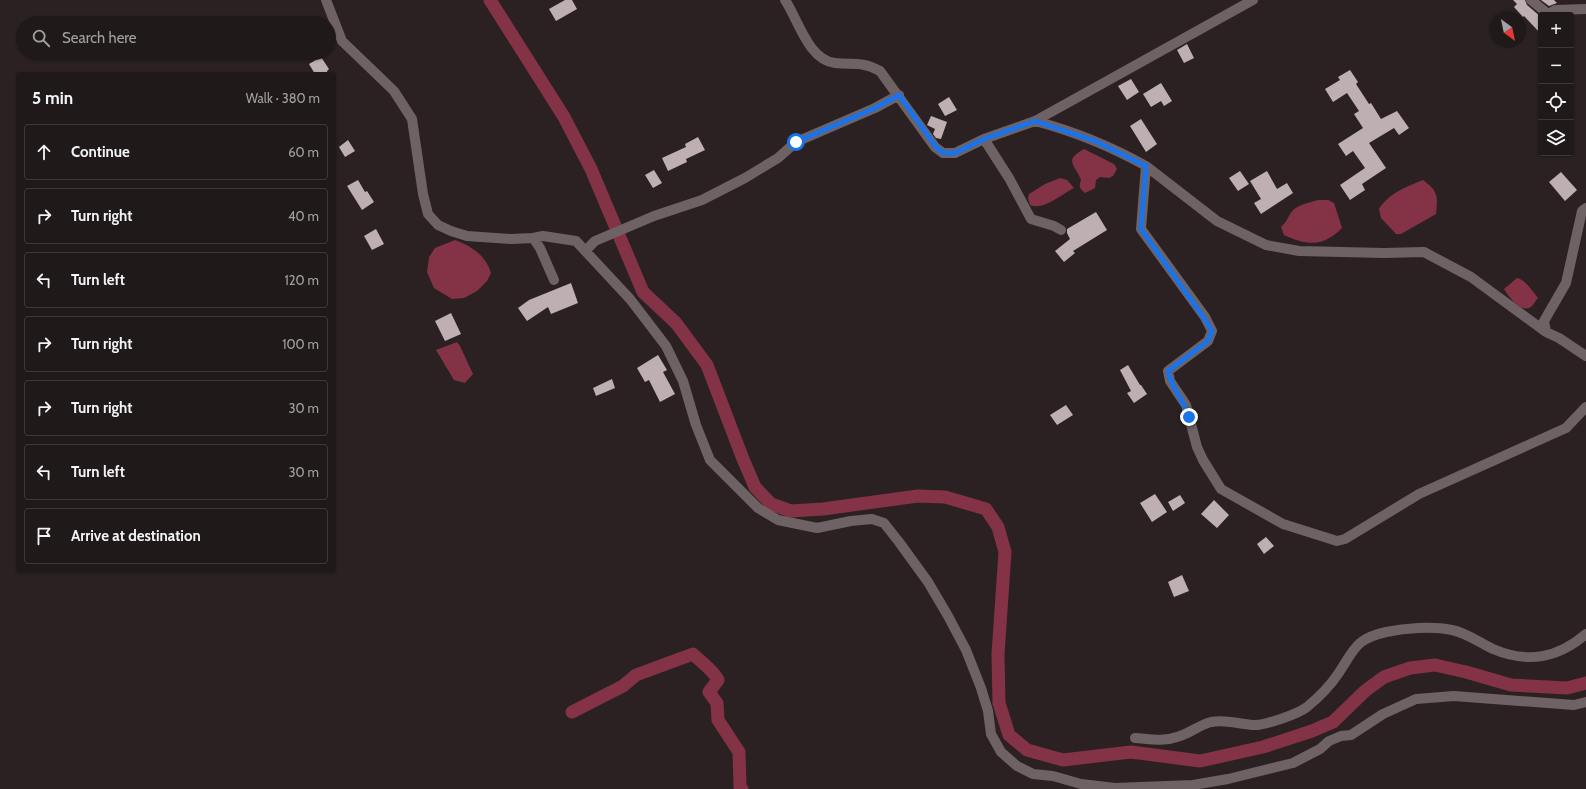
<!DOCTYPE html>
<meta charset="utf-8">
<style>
:root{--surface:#20191a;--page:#2d2627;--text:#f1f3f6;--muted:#a2a0a2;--line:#3d3839}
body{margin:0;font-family:Cabin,sans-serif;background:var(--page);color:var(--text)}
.controls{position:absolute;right:12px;top:12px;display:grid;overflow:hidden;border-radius:4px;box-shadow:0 1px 3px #0004}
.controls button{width:36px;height:36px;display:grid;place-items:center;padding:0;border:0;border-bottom:1px solid var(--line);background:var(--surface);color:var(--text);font:20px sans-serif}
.compass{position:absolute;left:1490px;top:12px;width:36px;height:36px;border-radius:50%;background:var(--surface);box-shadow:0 1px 3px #0004;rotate:147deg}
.stop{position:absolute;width:12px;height:12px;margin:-9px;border:3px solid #1a73e8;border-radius:50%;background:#fff}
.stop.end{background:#1a73e8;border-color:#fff;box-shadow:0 1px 4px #0008}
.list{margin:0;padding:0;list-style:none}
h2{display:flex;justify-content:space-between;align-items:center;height:52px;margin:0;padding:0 16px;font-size:17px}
h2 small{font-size:13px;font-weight:400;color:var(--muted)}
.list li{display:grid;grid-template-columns:26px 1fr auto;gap:12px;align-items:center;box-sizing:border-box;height:56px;margin:0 8px 8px;padding:0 8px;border:1px solid var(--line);border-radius:4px}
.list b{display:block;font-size:15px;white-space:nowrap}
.list em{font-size:13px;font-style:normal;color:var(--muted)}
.icon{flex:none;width:22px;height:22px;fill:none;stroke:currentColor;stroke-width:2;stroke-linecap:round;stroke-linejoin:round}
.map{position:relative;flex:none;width:1586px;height:789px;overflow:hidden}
.search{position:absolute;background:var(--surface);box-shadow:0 1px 3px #0004;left:16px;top:16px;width:320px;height:44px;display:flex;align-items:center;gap:10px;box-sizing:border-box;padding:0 14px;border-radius:22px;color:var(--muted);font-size:15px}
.panel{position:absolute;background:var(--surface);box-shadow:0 1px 3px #0004;left:16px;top:72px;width:320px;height:500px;border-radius:4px}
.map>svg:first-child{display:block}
.water{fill:#843246}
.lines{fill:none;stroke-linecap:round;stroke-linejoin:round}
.canal{stroke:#843246;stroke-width:13}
.building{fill:#beb0b2}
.minor{stroke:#6f6264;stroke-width:10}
.route{stroke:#1a73e8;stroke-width:5}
</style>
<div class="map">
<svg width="1586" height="789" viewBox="0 0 1586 789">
<rect width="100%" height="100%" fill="#2b2123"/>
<path class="water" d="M1084,149L1114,164L1117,169L1113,176L1109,178L1100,177L1096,180L1095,188L1085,193C1079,189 1079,186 1081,180C1075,164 1063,161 1084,149Z
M1060,178L1067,180L1074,188C1062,194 1043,211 1030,205L1028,198L1029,194L1045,184Z
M1423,180C1438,191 1438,196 1436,214L1401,234H1396L1381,218L1379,209C1389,193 1406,187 1423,180Z
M1318,200H1328L1334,203L1342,228C1323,247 1308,246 1284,235L1281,227C1286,222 1287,220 1290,214C1295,205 1308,203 1318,200Z
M455,240C471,246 486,255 491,273L487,281L477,291L464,298L452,299L434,288L427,272L429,257L435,248Z
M1517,278C1526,280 1532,291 1538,298C1536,300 1534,304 1532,306C1522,315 1509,297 1504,289Z
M457,342L460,346L473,374L465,383L454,380L436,350Z"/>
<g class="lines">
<path class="canal" d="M490,0L564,117L591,169L643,292L676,323L707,365L743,459L755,487L771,504L791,511L823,509L918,496L945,497L986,509L998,527L1005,552L998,654L999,703L1009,735L1027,750L1063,760L1131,752L1200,761L1263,747L1312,731L1333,722L1365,691L1384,677L1410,668L1435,665L1466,672L1511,685L1567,688L1586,683
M572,712L623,686L636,675L693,654C701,662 714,671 718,680L709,692L717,703L718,720L739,752L740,787L742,789"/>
</g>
<path class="building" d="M565,0H572L577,9L556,21L549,9Z
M1513,0H1525L1527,5L1541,17V34L1524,16L1523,17L1514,7L1517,4Z
M1541,0H1554L1557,3L1549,6Z
M1187,44L1194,58L1184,63L1177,50Z
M321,57L329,69L327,71L328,74H315L309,64Z
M1350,70L1358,82L1356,84L1369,104L1371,103L1381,119L1397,111L1409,128L1399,135L1394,128L1369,143L1386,168L1362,184L1365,190L1350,200L1340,185L1365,168L1353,151L1346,156L1338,144L1363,128L1354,114L1359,111L1347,93L1333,102L1325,89L1340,80L1338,77Z
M1131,79L1139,92L1127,100L1118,86Z
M1161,83L1172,101L1164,106L1161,101L1151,107L1143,94Z
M949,97L957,110L945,116L938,104Z
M931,116L947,122L941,139L936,138L933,134L935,129L927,125Z
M1141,119L1157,144L1146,152L1130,126Z
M698,137L705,150L686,159L687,162L668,171L662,158L686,147L685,144Z
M348,140L355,151L345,157L339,147Z
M654,170L662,183L653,188L645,175Z
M1240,171L1249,184L1238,191L1229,178Z
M1267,171L1277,189L1287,183L1293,193L1261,214L1254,203L1261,199L1250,181Z
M1561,172L1577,190L1565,201L1549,182Z
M358,180L365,192L367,191L374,202L362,210L347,186Z
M1096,212L1107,230L1073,251L1075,253L1064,262L1055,251L1070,239L1067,233V229Z
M376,229L384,244L372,250L364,236Z
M571,283L578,303L551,314L548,307L527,321L518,308L529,300Z
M451,313L461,334L445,341L435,321Z
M658,355L667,370L663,372L675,394L660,402L649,380L645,382L637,368Z
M1128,365L1140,385H1141L1147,394L1134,403L1127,393L1131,391L1120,370Z
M612,379L615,388L596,396L593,388Z
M1066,405L1073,415L1057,425L1050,415Z
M1155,494L1167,512L1152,522L1140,503Z
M1180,495L1185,503L1173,511L1168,502Z
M1214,500L1229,515L1217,528L1201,514Z
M1266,537L1274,546L1264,554L1257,544Z
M1182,575L1189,591L1174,597L1168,582Z"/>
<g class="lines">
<path class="minor" d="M326,0L342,41L394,91L412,119L423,194L428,214L438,225L451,231L467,236L511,239L533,238L540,248L554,280
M785,0C798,19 808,60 835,63C854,65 861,61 880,71L935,147L943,153H955L984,139L1035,121L1253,0
M1531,0L1548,14L1555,10L1586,9
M1035,121C1073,131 1112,147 1146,166L1217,221L1266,245L1299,251L1384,253L1424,252L1471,277L1546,332
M984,139L1009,178L1031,219L1054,226L1061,230
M1146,166L1141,229L1205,317L1212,331L1208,341L1168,371L1170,381L1186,405L1197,447L1203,460L1221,489L1283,524L1337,541L1345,539L1419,494L1566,428L1586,407
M1586,208L1582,211L1566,283L1544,321L1546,332L1559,338L1586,356
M533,238L543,236L576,241L630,299L666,346L683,381L696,425L710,460L758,508L778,520L817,528L851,521L872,519L884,523L899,542L928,582L948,616L966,650L981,688L988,711L991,734L1001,752L1017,766L1033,774L1053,776L1081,784L1115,788L1193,785L1228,779L1293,763L1320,749L1329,741L1341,736L1351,735L1383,714L1416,699L1454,696L1574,705L1586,702
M586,252L589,247L595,241L654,216L702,200L745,178L778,158L796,142L875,108L899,95
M1135,738C1150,739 1163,742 1177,737C1189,734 1199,725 1211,722C1225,719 1238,724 1253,725C1264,726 1298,714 1307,707C1318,698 1330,686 1338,674C1354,651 1354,639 1386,632C1405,628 1432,626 1452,630C1467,633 1480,643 1493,649C1528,664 1558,658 1586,634"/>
</g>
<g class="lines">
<path class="route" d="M796,142L875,108L899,95L936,147L943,153H955L984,139L1035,121L1095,141L1146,166L1141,229L1204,318L1212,331L1208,341L1168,371C1171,388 1184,400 1189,417"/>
</g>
</svg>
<div class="controls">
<button>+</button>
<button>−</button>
<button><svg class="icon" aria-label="locate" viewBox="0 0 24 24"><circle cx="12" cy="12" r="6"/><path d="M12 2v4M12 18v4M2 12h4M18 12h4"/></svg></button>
<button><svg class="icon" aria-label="layers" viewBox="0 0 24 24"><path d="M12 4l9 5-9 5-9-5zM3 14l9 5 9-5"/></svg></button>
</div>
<svg class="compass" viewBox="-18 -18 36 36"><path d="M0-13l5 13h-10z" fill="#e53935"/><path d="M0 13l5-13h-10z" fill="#a2a0a2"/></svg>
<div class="stop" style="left:796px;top:142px"></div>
<div class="stop end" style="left:1189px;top:417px"></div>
<div class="search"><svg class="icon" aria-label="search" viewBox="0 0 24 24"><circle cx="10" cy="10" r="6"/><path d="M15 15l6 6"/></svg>Search here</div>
<section class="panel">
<h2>5 min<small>Walk · 380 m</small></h2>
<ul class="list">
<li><svg class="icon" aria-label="ahead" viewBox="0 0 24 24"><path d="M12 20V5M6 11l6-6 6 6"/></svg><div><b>Continue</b></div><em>60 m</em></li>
<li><svg class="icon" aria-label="right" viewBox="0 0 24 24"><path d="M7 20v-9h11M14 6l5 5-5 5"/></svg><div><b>Turn right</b></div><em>40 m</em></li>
<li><svg class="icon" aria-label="left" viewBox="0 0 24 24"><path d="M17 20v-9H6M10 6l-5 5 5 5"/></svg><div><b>Turn left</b></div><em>120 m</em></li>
<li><svg class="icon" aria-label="right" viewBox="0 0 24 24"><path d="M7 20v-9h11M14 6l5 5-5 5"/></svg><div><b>Turn right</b></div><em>100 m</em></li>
<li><svg class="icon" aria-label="right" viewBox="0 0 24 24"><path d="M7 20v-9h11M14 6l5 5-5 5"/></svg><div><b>Turn right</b></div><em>30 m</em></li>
<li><svg class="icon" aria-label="left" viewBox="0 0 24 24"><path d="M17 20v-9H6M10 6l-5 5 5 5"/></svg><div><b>Turn left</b></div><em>30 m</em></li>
<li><svg class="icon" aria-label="arrive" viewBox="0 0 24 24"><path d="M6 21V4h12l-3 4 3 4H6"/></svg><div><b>Arrive at destination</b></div></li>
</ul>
</section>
</div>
